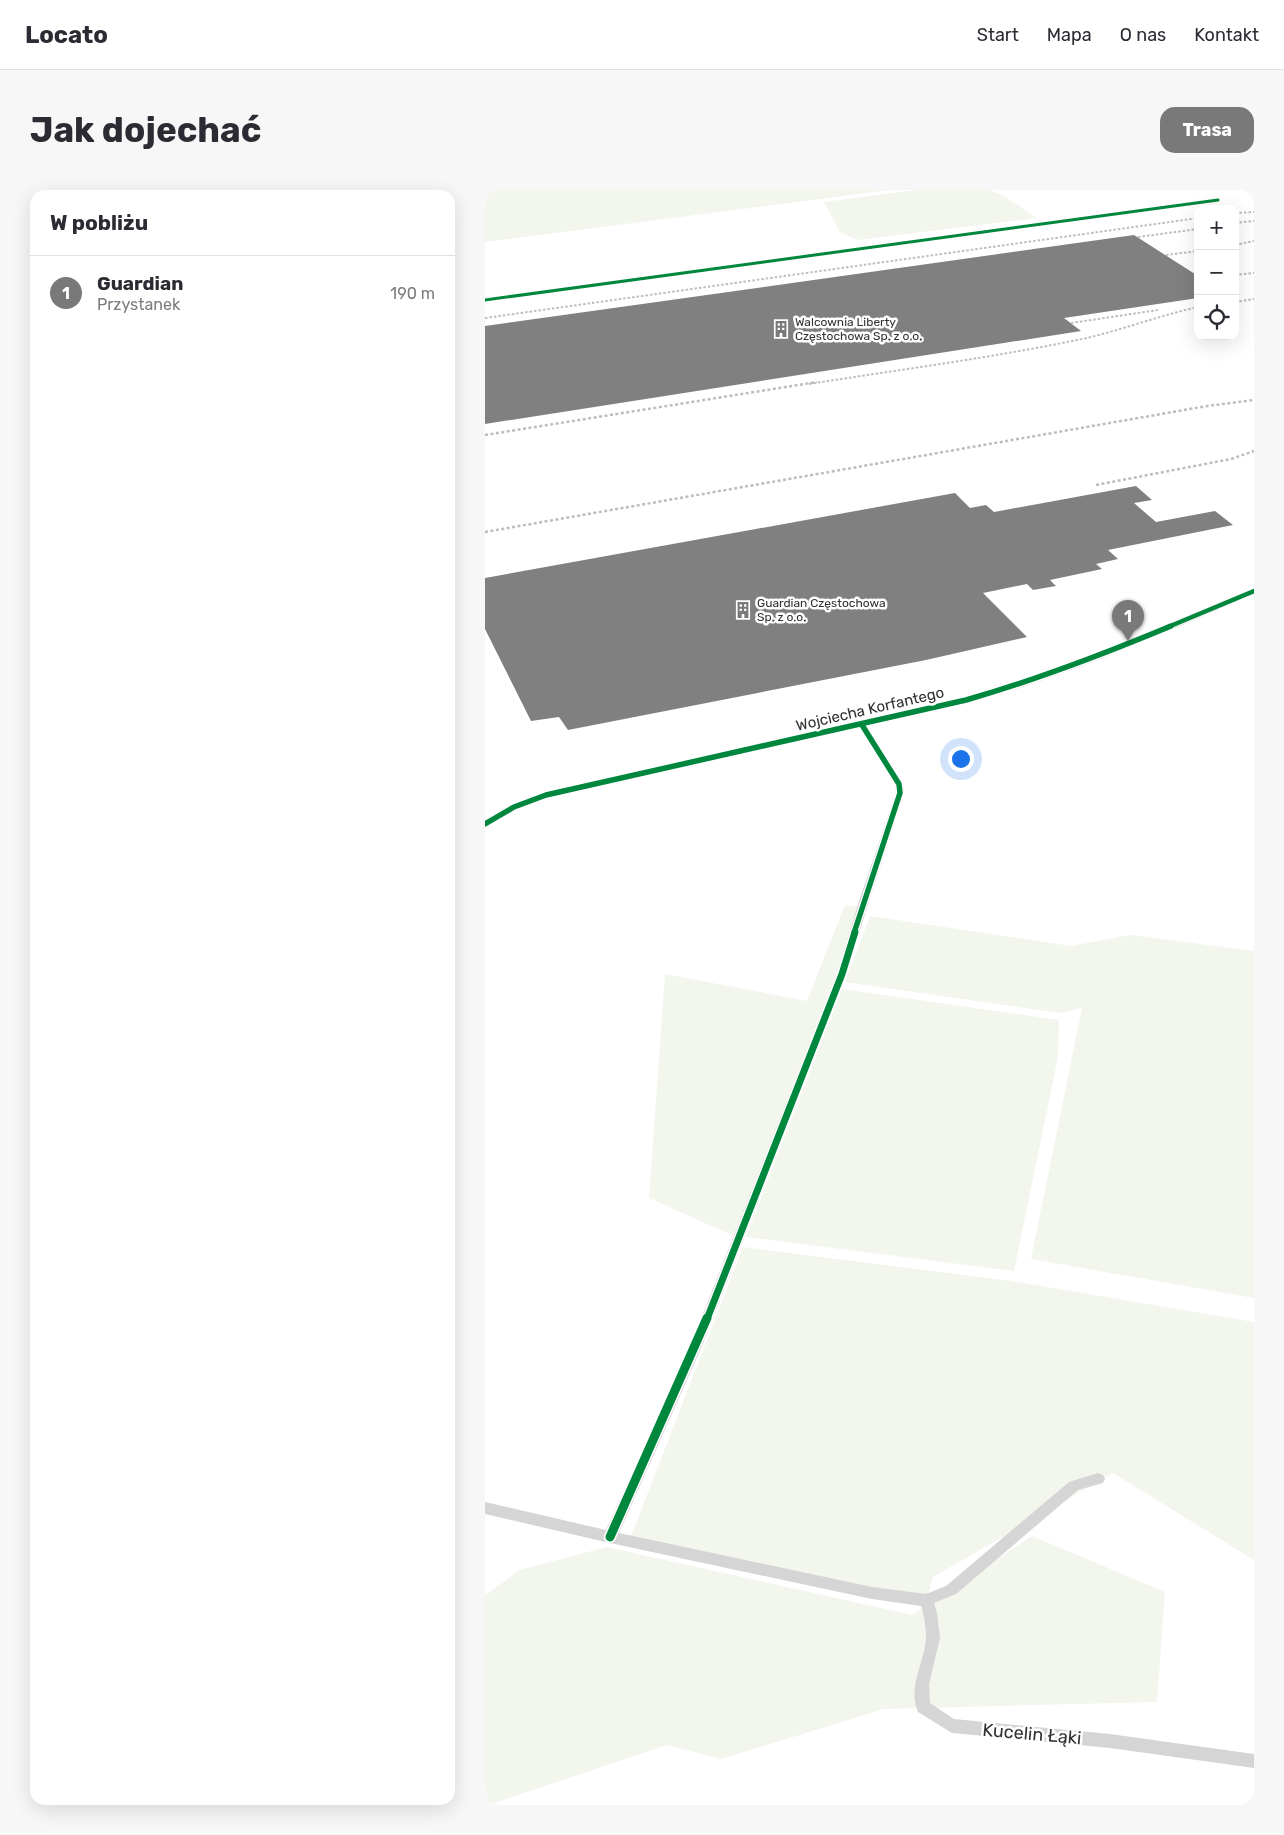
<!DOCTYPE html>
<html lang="pl">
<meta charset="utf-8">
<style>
:root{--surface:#fff;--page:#f7f7f7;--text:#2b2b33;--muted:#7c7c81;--line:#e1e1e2;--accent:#797979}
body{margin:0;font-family:Rubik,sans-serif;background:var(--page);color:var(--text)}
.controls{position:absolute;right:15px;top:15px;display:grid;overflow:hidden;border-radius:10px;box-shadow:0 5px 20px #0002}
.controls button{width:45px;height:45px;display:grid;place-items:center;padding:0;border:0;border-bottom:1px solid var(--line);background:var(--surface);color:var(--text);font:25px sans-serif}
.you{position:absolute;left:475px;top:568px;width:18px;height:18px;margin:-12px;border:4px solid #fff;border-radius:50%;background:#1a73e8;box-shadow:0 0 0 8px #1a73e833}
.badge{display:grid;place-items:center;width:32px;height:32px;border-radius:50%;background:var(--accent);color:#fff;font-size:16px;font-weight:700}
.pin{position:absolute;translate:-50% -41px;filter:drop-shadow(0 1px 2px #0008)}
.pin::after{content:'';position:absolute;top:26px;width:18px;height:15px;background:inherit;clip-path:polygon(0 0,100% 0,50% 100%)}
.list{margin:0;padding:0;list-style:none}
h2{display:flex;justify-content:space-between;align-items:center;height:65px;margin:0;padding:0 20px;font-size:21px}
h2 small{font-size:16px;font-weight:400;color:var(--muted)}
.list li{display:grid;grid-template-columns:32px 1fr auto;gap:15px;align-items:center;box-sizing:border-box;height:75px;padding:0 20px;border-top:1px solid var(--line)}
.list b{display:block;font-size:19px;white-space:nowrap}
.list p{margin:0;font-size:16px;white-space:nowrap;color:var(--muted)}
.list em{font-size:16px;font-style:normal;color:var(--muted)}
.icon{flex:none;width:28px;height:28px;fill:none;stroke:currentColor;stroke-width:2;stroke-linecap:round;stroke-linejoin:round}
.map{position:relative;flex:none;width:769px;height:1615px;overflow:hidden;border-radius:15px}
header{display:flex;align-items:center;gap:30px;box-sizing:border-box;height:70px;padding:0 25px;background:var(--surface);border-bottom:1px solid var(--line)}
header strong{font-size:24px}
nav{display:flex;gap:28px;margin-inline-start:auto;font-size:18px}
.intro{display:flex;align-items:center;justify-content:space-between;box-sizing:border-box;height:120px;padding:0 30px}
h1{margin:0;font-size:35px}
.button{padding:12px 22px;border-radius:15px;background:var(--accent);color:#fff;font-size:18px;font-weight:700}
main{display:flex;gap:30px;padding:0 30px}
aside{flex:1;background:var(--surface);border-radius:15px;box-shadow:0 5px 20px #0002}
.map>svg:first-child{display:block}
.green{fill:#f2f6ed}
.building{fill:#808080}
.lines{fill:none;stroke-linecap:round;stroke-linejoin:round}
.minor{fill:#d5d5d5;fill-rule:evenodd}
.tertiary{fill:#d5d5d5;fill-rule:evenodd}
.rail-far1{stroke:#bdbdbd;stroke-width:2;stroke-dasharray:2.5 2;stroke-linecap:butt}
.rail{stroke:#bdbdbd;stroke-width:2.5;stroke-dasharray:3 2.5;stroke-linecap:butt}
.cycleway-far4-casing{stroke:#fff;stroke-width:5}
.cycleway-far3-casing{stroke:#fff;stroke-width:6}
.cycleway-far2-casing{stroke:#fff;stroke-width:8}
.cycleway-far1-casing{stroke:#fff;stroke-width:10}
.cycleway-casing{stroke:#fff;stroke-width:12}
.cycleway-far4{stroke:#00873e;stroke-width:3}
.cycleway-far3{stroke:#00873e;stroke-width:4.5}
.cycleway-far2{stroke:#00873e;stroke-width:5.5}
.cycleway-far1{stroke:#00873e;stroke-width:7}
.cycleway{stroke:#00873e;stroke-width:9}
.labels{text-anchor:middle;stroke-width:5;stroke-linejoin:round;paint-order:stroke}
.far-poi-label{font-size:12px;fill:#313131;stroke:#fff;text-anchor:start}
.street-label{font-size:15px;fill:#313131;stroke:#fff}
.near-street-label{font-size:18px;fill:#313131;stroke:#fff}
</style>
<header>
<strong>Locato</strong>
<nav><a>Start</a><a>Mapa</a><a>O nas</a><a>Kontakt</a></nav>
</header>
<div class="intro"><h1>Jak dojechać</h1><a class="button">Trasa</a></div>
<main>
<aside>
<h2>W pobliżu<small></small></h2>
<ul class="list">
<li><span class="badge">1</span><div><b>Guardian</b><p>Przystanek</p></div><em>190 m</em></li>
</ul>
</aside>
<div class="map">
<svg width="769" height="1615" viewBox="0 0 769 1615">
<rect width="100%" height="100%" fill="#fff"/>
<path class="green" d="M0,0H405L0,52Z
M431,0H504L519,6L552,28L372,50L355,42L339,12Z
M360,715L378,717L261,1030L249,1046L164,1008L180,784L322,811Z
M385,726L586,756L645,745L769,761V1108L546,1069L597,818L575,823L360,792Z
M357,799L574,830L573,867L529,1081L261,1047Z
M258,1057L526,1091L769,1132V1370L628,1283L448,1387L441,1411L145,1349Z
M547,1346L680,1402L672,1512L399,1519L236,1569L182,1555L3,1615L0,1597V1406L34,1380L122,1357L427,1425Z"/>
<path class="building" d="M649,45L713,86V108L579,128L596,141L0,234V136Z
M651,296L667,310L649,313L671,332L730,321L748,335L623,360L633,369L611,374L617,379L565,390L571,396L548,400L542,394L498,403L542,447L441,470L83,540L74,527L46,531L0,439V388L470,303L485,318L501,315L509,322Z"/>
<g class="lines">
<path class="minor" d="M733,9L735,11L0,112V108Z
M374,533H380L381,535L418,594L419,603L384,711L362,784L218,1154L134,1343L387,1397L441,1404L461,1396L584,1292L613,1283L618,1285L620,1289L618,1293L593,1300L471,1404L449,1413L452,1423L455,1448L444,1494L445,1513L469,1529L625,1544L769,1564V1578L625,1558L467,1543L433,1522C422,1497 440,1472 441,1447C441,1437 439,1425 436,1416L387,1409L125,1353L0,1324V1312L121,1340L206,1154L352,784L374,711L411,603L410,594L373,535Z"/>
<path class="tertiary" d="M769,398V404C675,444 581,488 481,513L64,608L33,619L0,637V629L25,615L57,603L479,507L522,495L608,465Z"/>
<path class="rail-far1" d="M750,23L769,22
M750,33L769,31
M653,47L713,39
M750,55L769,51
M681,65L713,61
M750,85L769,83
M750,112L769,109
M0,128L713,28
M586,133L673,120
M324,194C418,179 514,167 606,147C642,138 677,125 713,117"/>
<path class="rail" d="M0,245L332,192
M611,295L746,269L769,261
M0,342L722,216L769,210"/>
<g class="cycleway-far4-casing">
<path id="cycleway-far4" d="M0,110L733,10"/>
</g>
<g class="cycleway-far3-casing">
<path id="cycleway-far3" d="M683,437L769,401"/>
</g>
<g class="cycleway-far2-casing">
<path id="cycleway-far2" d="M0,634L29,617L61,605L481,510C551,490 619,464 686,436
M369,743L415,603L414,594L377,535"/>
</g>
<g class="cycleway-far1-casing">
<path id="cycleway-far1" d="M222,1129L357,784L370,742"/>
</g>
<g class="cycleway-casing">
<path id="cycleway" d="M125,1347L222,1128"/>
</g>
<use href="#cycleway-far4" class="cycleway-far4"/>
<use href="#cycleway-far3" class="cycleway-far3"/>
<use href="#cycleway-far2" class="cycleway-far2"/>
<use href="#cycleway-far1" class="cycleway-far1"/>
<use href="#cycleway" class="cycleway"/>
</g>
<defs>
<g id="building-bare" transform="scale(1.35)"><path d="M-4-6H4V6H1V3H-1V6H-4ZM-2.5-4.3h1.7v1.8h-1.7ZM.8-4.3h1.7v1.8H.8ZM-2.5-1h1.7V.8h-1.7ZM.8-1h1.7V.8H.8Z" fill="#797979" stroke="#fff" stroke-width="2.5" paint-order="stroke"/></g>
</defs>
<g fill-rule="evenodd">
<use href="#building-bare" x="296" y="139"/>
<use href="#building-bare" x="258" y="420"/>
</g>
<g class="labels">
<g class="far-poi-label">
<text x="310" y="136">Walcownia Liberty<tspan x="310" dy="14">Częstochowa Sp. z o.o.</tspan></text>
<text x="272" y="417">Guardian Częstochowa<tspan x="272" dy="14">Sp. z o.o.</tspan></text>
</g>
<g class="street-label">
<text transform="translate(385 519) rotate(-13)" y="5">Wojciecha Korfantego</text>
</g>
<g class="near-street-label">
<text transform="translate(547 1544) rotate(5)" y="6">Kucelin Łąki</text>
</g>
</g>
</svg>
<div class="controls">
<button>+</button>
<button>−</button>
<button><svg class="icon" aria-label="locate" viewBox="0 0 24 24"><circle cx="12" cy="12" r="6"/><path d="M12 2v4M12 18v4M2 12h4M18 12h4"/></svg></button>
</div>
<div class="you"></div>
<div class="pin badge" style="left:643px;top:451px">1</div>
</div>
</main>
